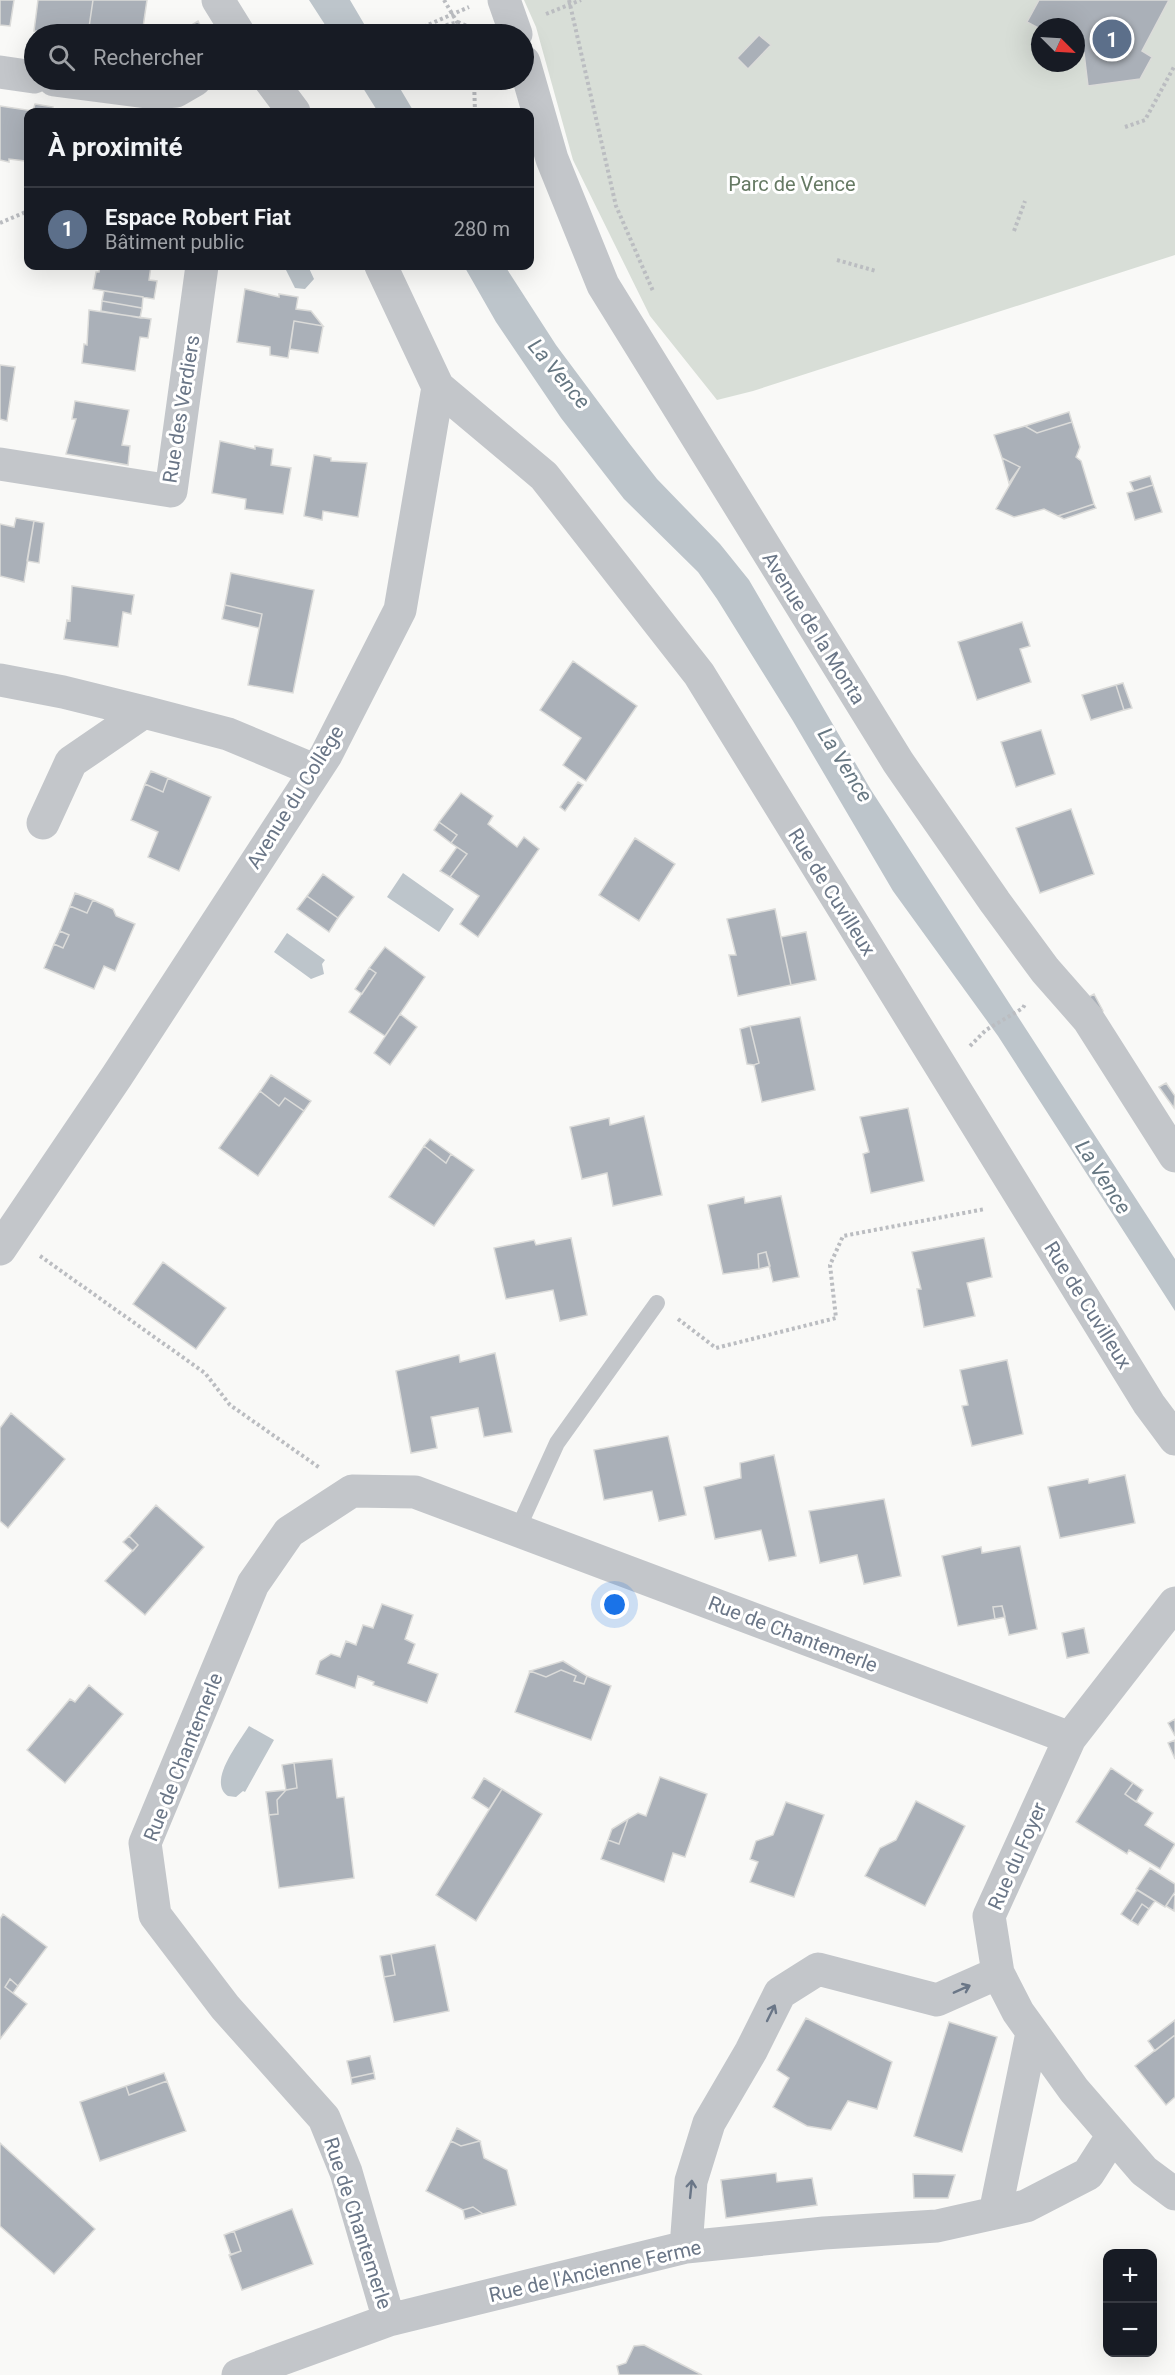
<!DOCTYPE html>
<html lang="fr">
<meta charset="utf-8">
<style>
:root{--surface:#171b24;--page:#20242c;--text:#f1f3f6;--muted:#9ea1a6;--line:#363941;--accent:#1a73e8}
body{margin:0;font-family:Roboto,sans-serif;background:var(--page);color:var(--text)}
.controls{position:absolute;right:18px;bottom:18px;display:grid;overflow:hidden;border-radius:12px;box-shadow:0 6px 24px #0002}
.controls button{width:54px;height:54px;display:grid;place-items:center;padding:0;border:0;border-bottom:2px solid var(--line);background:var(--surface);color:var(--text);font:30px sans-serif}
.compass{position:absolute;left:1031px;top:18px;width:54px;height:54px;border-radius:50%;background:var(--surface);box-shadow:0 6px 24px #0002;rotate:114deg}
.you{position:absolute;left:615px;top:1605px;width:21px;height:21px;margin:-15px;border:4px solid #fff;border-radius:50%;background:#1a73e8;box-shadow:0 0 0 9px #1a73e833}
.badge{display:grid;place-items:center;width:39px;height:39px;border-radius:50%;background:var(--accent);color:#fff;font-size:20px;font-weight:700}
.pin{position:absolute;translate:-50% -50%;border:3px solid #fff;box-shadow:0 2px 6px #0006}
.list{margin:0;padding:0;list-style:none}
h2{display:flex;justify-content:space-between;align-items:center;height:78px;margin:0;padding:0 24px;font-size:26px}
h2 small{font-size:20px;font-weight:400;color:var(--muted)}
.list li{display:grid;grid-template-columns:39px 1fr auto;gap:18px;align-items:center;box-sizing:border-box;height:84px;padding:0 24px;border-top:2px solid var(--line)}
.list b{display:block;font-size:22px;white-space:nowrap}
.list p{margin:0;font-size:20px;white-space:nowrap;color:var(--muted)}
.list em{font-size:20px;font-style:normal;color:var(--muted)}
.icon{flex:none;width:33px;height:33px;fill:none;stroke:currentColor;stroke-width:2;stroke-linecap:round;stroke-linejoin:round}
.map{position:relative;flex:none;width:1175px;height:2375px;overflow:hidden}
.search{position:absolute;background:var(--surface);box-shadow:0 6px 24px #0002;left:24px;top:24px;width:510px;height:66px;display:flex;align-items:center;gap:15px;box-sizing:border-box;padding:0 21px;border-radius:33px;color:var(--muted);font-size:22px}
.panel{position:absolute;background:var(--surface);box-shadow:0 6px 24px #0002;left:24px;top:108px;width:510px;height:162px;border-radius:12px}
.map>svg:first-child{display:block}
.green{fill:#d8ded7;fill-rule:evenodd}
.water{fill:#bdc5cb}
.building{fill:#aab0b8;stroke:#dbdbd9;stroke-width:1.5}
.lines{fill:none;stroke-linecap:round;stroke-linejoin:round}
.path{stroke:#bbbdc1;stroke-width:4;stroke-dasharray:3 3;stroke-linecap:butt}
.service{stroke:#c3c6ca;stroke-width:16}
.minor{stroke:#c3c6ca;stroke-width:33}
.tertiary{stroke:#c3c6ca;stroke-width:33}
.oneway{stroke:#6a7687}
.labels{text-anchor:middle;stroke-width:6;stroke-linejoin:round;paint-order:stroke}
.park-label{font-size:20px;fill:#667a64;stroke:#fff}
.street-label{font-size:20px;fill:#6a7687;stroke:#fff}
.water-label{font-size:21px;font-style:italic;fill:#667782;stroke:#fff}
</style>
<div class="map">
<svg width="1175" height="2375" viewBox="0 0 1175 2375">
<rect width="100%" height="100%" fill="#f9f9f7"/>
<path class="green" d="M524,0H1175V255L753,391L717,400L650,316L573,160L536,27ZM1040,27H1076V63H1040Z"/>
<path class="water" d="M309,0H350L370,34H331Z
M358,80H395L414,112H378Z
M284,266H308L314,279L305,289L295,288Z
M464,266H505L556,345L629,443L657,479L720,544L749,580L871,790L1175,1259V1311L998,1036L893,891L793,721L717,599L698,572L624,499L561,418L496,322Z
M403,873L454,909L439,932L387,897Z
M287,933L325,960L322,964L324,974L311,979L274,952Z
M249,1726L274,1740L245,1792L243,1791L236,1797L228,1796C207,1782 238,1744 249,1726Z"/>
<path class="building" d="M0,0H14L10,26L0,25Z
M38,0H93L88,34H59L34,31Z
M93,0H147L142,34H88Z
M1039,0H1169L1142,51L1152,57L1140,79L1088,86L1084,53L1076,48V27L1040,29L1027,22Z
M198,21L202,29L201,34H177Z
M759,35L771,45L748,69L737,58Z
M35,104L53,107L52,112H28V165L25,164V161L9,159V162L0,160V106L33,111Z
M100,266H151L149,280L157,281L154,299L93,289L96,272H99Z
M245,289L279,297V294L298,297L296,309L311,311L323,326L294,321L288,358L270,355V347L237,342Z
M104,291L143,297L142,308L102,301Z
M102,301L142,308L140,318L101,311Z
M89,310L151,319L148,338L140,337L135,371L82,363L84,344L87,345Z
M294,321L323,326L318,353L290,349Z
M0,365L15,367L7,421L0,419Z
M75,401L129,410L122,445L130,446L128,465L66,454L76,419H72Z
M1069,412L1072,422L1037,433L1025,426Z
M1072,422L1080,447L1076,457L1081,461L1094,504L1058,516L1044,509L1014,517L996,509L1020,467L1002,458L994,435L1025,426L1037,433Z
M220,441L255,449V446L273,449L271,465L291,468L283,514L245,509L246,499L212,493Z
M314,455L331,458V461L367,463L358,517L323,511L322,520L304,516Z
M1002,458L1020,467L1009,483Z
M1150,476L1153,485L1134,491L1130,482Z
M1153,485L1162,512L1135,520L1127,493Z
M1094,504L1096,508L1064,519L1058,516Z
M16,518L34,521L24,582L0,576V524L14,527Z
M34,521L44,523L39,563L27,561Z
M231,573L314,590L293,693L248,685L262,614L225,605Z
M72,586L134,595L131,614L123,612L118,647L64,639L67,620L70,621Z
M225,605L262,614L259,628L222,619Z
M1022,622L1030,646L1020,649L1031,682L977,700L958,642Z
M573,661L637,706L586,781L563,765L581,738L540,710Z
M1123,683L1132,708L1124,710L1116,685Z
M1116,685L1124,710L1091,720L1082,695Z
M1041,730L1055,774L1016,787L1001,742Z
M151,771L168,778L163,792L145,784Z
M168,778L211,797L179,871L148,857L158,832L131,820L145,784L163,792Z
M578,782L583,785L565,811L560,807Z
M461,793L493,816L488,824L517,847L524,837L539,849L478,937L460,924L479,896L450,877L467,854L451,843L457,835L439,822Z
M1071,809L1094,874L1040,893L1016,828Z
M439,822L457,835L451,843L434,830Z
M635,838L675,864L639,921L599,895Z
M457,847L467,854L450,877L440,871Z
M323,874L354,897L338,918L307,896Z
M75,893L93,900L87,913L70,906Z
M307,896L338,918L329,932L297,909Z
M93,900L113,909L116,916L135,924L115,971L104,966L94,989L44,968L54,944L63,948L69,935L60,931L70,906L87,913Z
M775,909L791,985L738,996L729,955H736L727,919Z
M60,931L69,935L63,948L54,944Z
M806,932L816,980L791,985L781,937Z
M385,947L425,977L385,1036L349,1012L376,973L369,968Z
M369,968L376,973L362,994L355,989Z
M1094,994L1103,1011L1096,1015L1087,998Z
M400,1014L417,1027L390,1065L374,1053Z
M800,1017L815,1090L762,1102L754,1065L759,1063L750,1026Z
M750,1026L759,1063L754,1065L747,1064L740,1029Z
M271,1075L311,1101L304,1111L285,1098L279,1106L260,1091Z
M1166,1083L1175,1096L1174,1108L1159,1087Z
M260,1091L279,1106L285,1098L304,1111L258,1176L219,1148Z
M908,1108L924,1181L871,1193L863,1154L869,1152L860,1117Z
M644,1116L662,1195L613,1206L607,1173L582,1179L570,1127L609,1118L610,1125Z
M430,1139L451,1154L446,1163L424,1146Z
M424,1146L446,1163L451,1154L474,1170L434,1226L389,1197Z
M781,1196L799,1277L773,1282L766,1252L758,1254L759,1269L723,1274L708,1205L744,1197L745,1203Z
M571,1238L587,1315L560,1321L553,1290L506,1299L494,1248L534,1240L536,1245Z
M984,1238L992,1277L967,1283L975,1316L924,1327L917,1289H921L912,1252Z
M766,1252L770,1266L759,1269L758,1254Z
M163,1262L226,1308L196,1349L133,1304Z
M495,1353L512,1432L484,1437L478,1408L431,1417L437,1448L411,1453L396,1371L459,1355L460,1362Z
M1007,1360L1023,1434L972,1446L962,1406L968,1405L960,1370Z
M11,1413L65,1459L8,1528L0,1521V1428Z
M668,1436L686,1515L659,1521L652,1491L604,1500L594,1450Z
M774,1455L796,1556L769,1561L761,1530L715,1539L704,1487L741,1478L740,1463Z
M1125,1475L1135,1523L1060,1538L1048,1487L1088,1479L1089,1483Z
M884,1499L901,1576L864,1584L857,1555L820,1563L809,1511Z
M156,1505L204,1547L145,1615L105,1581L138,1545L129,1536Z
M129,1536L138,1545L133,1551L123,1542Z
M1020,1546L1037,1629L1009,1635L1002,1606L993,1607L995,1619L958,1626L942,1556L981,1547L982,1553Z
M382,1604L413,1615L405,1639L415,1644L408,1663L438,1674L427,1703L373,1685L374,1682L358,1676L355,1688L316,1674L320,1661L331,1654L340,1657L346,1641L356,1645L363,1625L373,1628Z
M1002,1606L1005,1617L995,1619L993,1607Z
M1084,1628L1089,1653L1067,1658L1062,1633Z
M563,1661L587,1676L584,1684L574,1681L576,1676L561,1670L546,1677L530,1671Z
M561,1670L576,1676L574,1681L584,1684L587,1676L611,1686L591,1740L515,1712L530,1671L546,1677Z
M89,1685L123,1714L65,1783L27,1750L70,1699L75,1702Z
M1175,1719V1736L1168,1723Z
M1175,1740V1759L1168,1743Z
M332,1759L337,1798L344,1797L354,1878L279,1888L269,1815L278,1814L277,1800L286,1790L297,1788L294,1763Z
M294,1763L297,1788L286,1790L282,1765Z
M1111,1768L1133,1783L1125,1794L1153,1813L1145,1825L1175,1844L1160,1869L1129,1850L1127,1854L1076,1822Z
M660,1777L707,1794L685,1857L673,1853L664,1882L601,1859L608,1840L619,1844L628,1819L638,1813L646,1816Z
M484,1778L502,1789L489,1809L472,1798Z
M1133,1783L1143,1790L1136,1802L1125,1794Z
M502,1789L542,1814L476,1921L436,1895Z
M286,1790L277,1800L278,1814L269,1815L266,1792Z
M916,1801L965,1826L925,1906L865,1876L880,1848L896,1840Z
M786,1802L824,1815L794,1897L750,1882L758,1862L750,1859L756,1841L773,1835Z
M628,1819L619,1844L608,1840L612,1829Z
M1150,1868L1175,1884V1892L1165,1907L1136,1889Z
M1137,1890L1155,1901L1149,1909L1142,1904L1131,1921L1121,1914Z
M1173,1895L1175,1896L1174,1911L1166,1906Z
M1142,1904L1149,1909L1138,1925L1131,1921Z
M3,1914L47,1947L18,1986L10,1979L5,1987L27,2004L0,2039V1919Z
M435,1945L449,2011L394,2022L384,1977L395,1975L391,1954Z
M391,1954L395,1975L384,1977L380,1956Z
M10,1979L18,1986L13,1993L5,1987Z
M806,2018L892,2062L877,2109L848,2101L831,2130L807,2126L773,2107L789,2078L777,2070Z
M1175,2020V2035L1155,2051L1148,2041Z
M949,2022L997,2037L962,2152L914,2136Z
M1175,2035V2097L1166,2105L1135,2066Z
M370,2056L374,2073L351,2078L347,2061Z
M164,2073L167,2081L129,2095L126,2086Z
M374,2073L375,2079L352,2084L351,2078Z
M167,2081L186,2131L100,2161L80,2102L126,2086L129,2095Z
M457,2128L480,2141L461,2146L451,2141Z
M451,2141L461,2146L480,2141L484,2158L507,2170L516,2205L483,2214L473,2207L463,2210L426,2191Z
M0,2143L95,2229L54,2274L0,2226Z
M776,2173L777,2182L812,2178L817,2205L726,2218L721,2180Z
M913,2174L955,2175L948,2198H914Z
M473,2207L483,2214L465,2219L463,2210Z
M292,2209L313,2264L242,2290L229,2255L241,2251L234,2231Z
M234,2231L241,2251L231,2255L224,2235Z
M644,2345L702,2375H619L617,2366L626,2363L634,2346Z"/>
<g class="lines">
<path class="path" d="M444,0L464,34
M569,0L616,206L653,291
M546,14L581,0
M407,34L469,7
M411,34L458,22L476,30
M321,80H323
M474,80L475,112
M1125,127L1145,120L1175,65
M0,223L28,211
M1014,231L1025,201
M837,260L876,271
M970,1046L986,1030L1023,1008L1025,1004
M40,1256L205,1373L230,1405L320,1468
M678,1319L716,1348L836,1318L830,1265L843,1236L985,1209"/>
<path class="service" d="M517,1531L557,1443L657,1303"/>
<path class="minor" d="M218,0L239,34
M0,72L34,77
M54,80L154,93L176,91L195,80
M270,80L294,112
M438,387L544,476L699,674L1149,1404L1175,1439
M0,464L171,491L202,266
M0,680L63,692L144,712
M43,823L71,762L144,712L228,734L314,770
M0,1249L117,1076L326,755L400,610L438,387L381,266
M1175,1603L1070,1738L989,1916L998,1973L1018,2012L1074,2090L1113,2135L1144,2171L1175,2194
M995,2213L1032,2033
M686,2247L691,2181L709,2123L751,2051L780,1993L818,1969L937,2000L998,1973
M389,2320L346,2172L324,2118L225,2007L155,1915L145,1843L253,1584L289,1532L352,1491L415,1492L1070,1738
M238,2375L389,2320L686,2247L824,2233L937,2226L1026,2206L1088,2174L1113,2135"/>
<path class="tertiary" d="M504,0L516,34
M524,62L552,159L603,285L898,762L995,902L1045,970L1088,1019L1175,1156"/>
</g>
<defs><path id="oneway-shaft" d="M-6 0H5M1.5-3L5.5 0L1.5 3" fill="none" stroke-width="1.6" stroke-linecap="round" stroke-linejoin="round" transform="scale(1.5)"/></defs>
<g class="oneway">
<use href="#oneway-shaft" transform="translate(962 1989) rotate(-24)"/>
<use href="#oneway-shaft" transform="translate(771 2013) rotate(-64)"/>
<use href="#oneway-shaft" transform="translate(691 2189) rotate(-84)"/>
</g>
<g class="labels">
<g class="park-label">
<text x="792" y="191">Parc de Vence</text>
</g>
<g class="street-label">
<text transform="translate(181 409) rotate(-81)" y="7">Rue des Verdiers</text>
<text transform="translate(814 628) rotate(58)" y="7">Avenue de la Monta</text>
<text transform="translate(295 797) rotate(-58)" y="7">Avenue du Collège</text>
<text transform="translate(832 892) rotate(58)" y="7">Rue de Cuvilleux</text>
<text transform="translate(1088 1305) rotate(58)" y="7">Rue de Cuvilleux</text>
<text transform="translate(793 1634) rotate(21)" y="7">Rue de Chantemerle</text>
<text transform="translate(183 1757) rotate(-68)" y="7">Rue de Chantemerle</text>
<text transform="translate(1017 1856) rotate(-66)" y="7">Rue du Foyer</text>
<text transform="translate(358 2223) rotate(72)" y="7">Rue de Chantemerle</text>
<text transform="translate(595 2271) rotate(-13)" y="7">Rue de l'Ancienne Ferme</text>
</g>
<g class="water-label">
<text transform="translate(559 374) rotate(50)" y="7">La Vence</text>
<text transform="translate(845 765) rotate(58)" y="7">La Vence</text>
<text transform="translate(1103 1177) rotate(57)" y="7">La Vence</text>
</g>
</g>
</svg>
<div class="controls">
<button>+</button>
<button>−</button>
</div>
<svg class="compass" viewBox="-18 -18 36 36"><path d="M0-13l5 13h-10z" fill="#e53935"/><path d="M0 13l5-13h-10z" fill="#9ea1a6"/></svg>
<div class="you"></div>
<div class="pin badge" style="left:1112px;top:39px;background:#5c6f8a">1</div>
<div class="search"><svg class="icon" aria-label="search" viewBox="0 0 24 24"><circle cx="10" cy="10" r="6"/><path d="M15 15l6 6"/></svg>Rechercher</div>
<section class="panel">
<h2>À proximité<small></small></h2>
<ul class="list">
<li><span class="badge" style="background:#5c6f8a">1</span><div><b>Espace Robert Fiat</b><p>Bâtiment public</p></div><em>280 m</em></li>
</ul>
</section>
</div>
